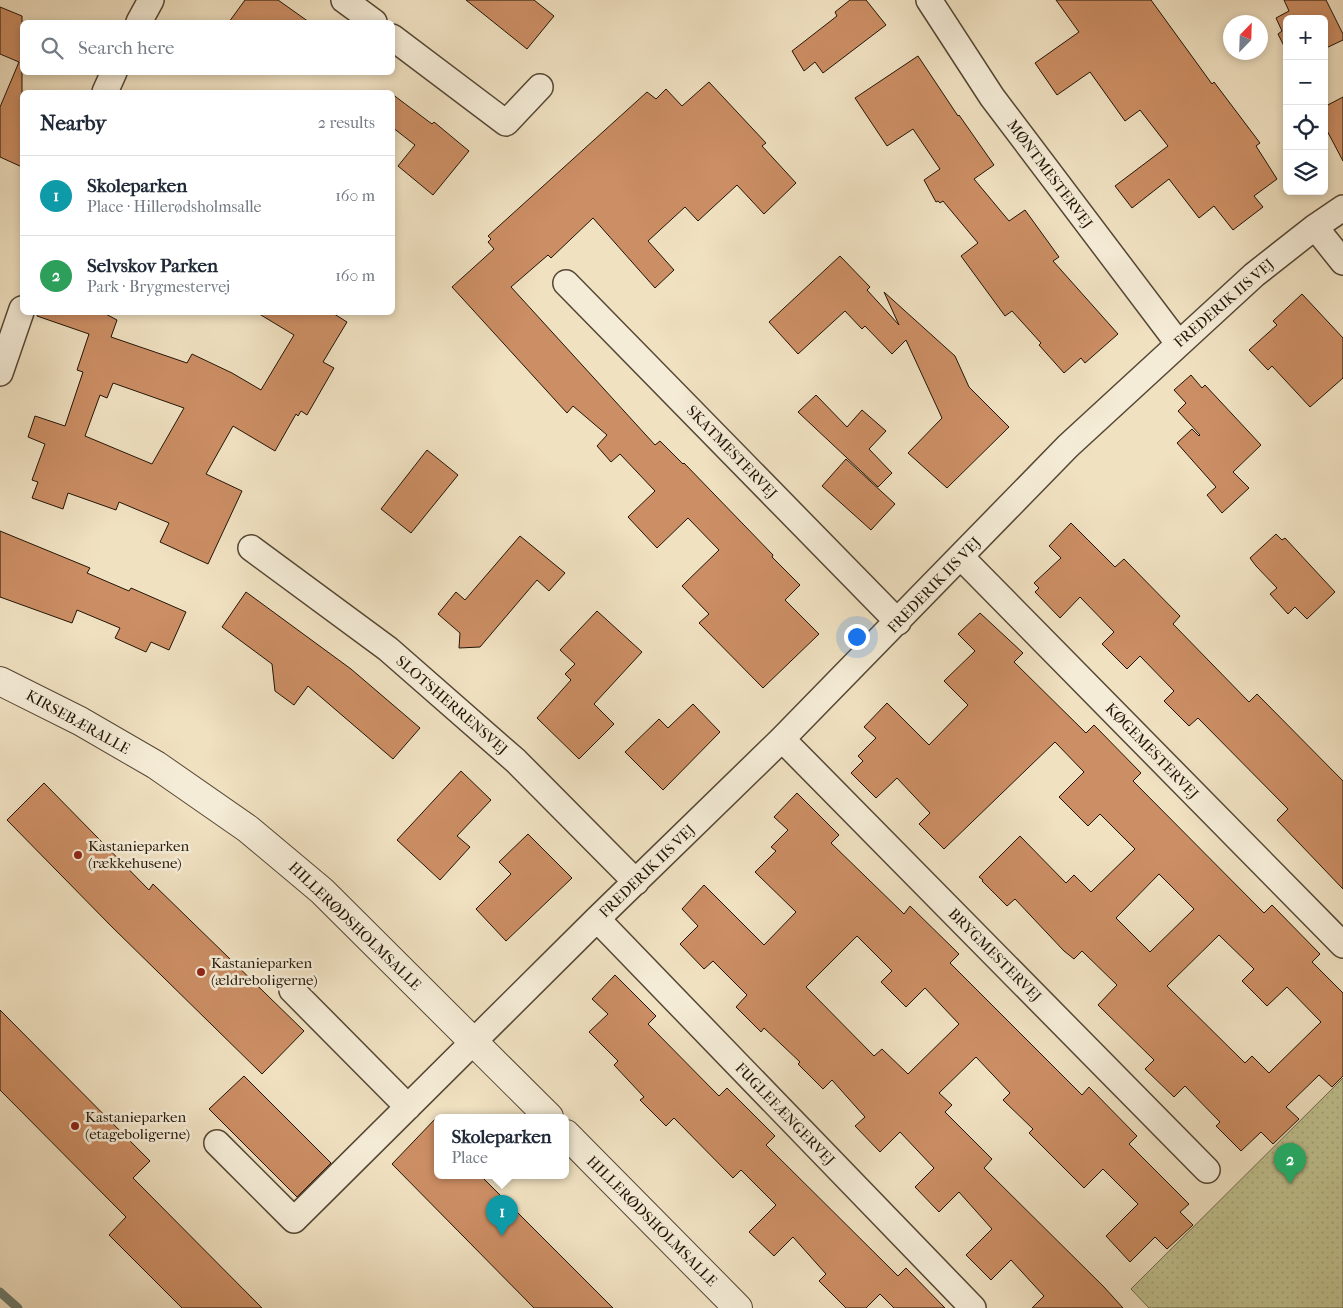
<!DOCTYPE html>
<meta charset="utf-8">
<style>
:root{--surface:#fff;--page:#f6f6f7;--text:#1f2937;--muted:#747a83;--line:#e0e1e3;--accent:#8f2418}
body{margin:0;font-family:"IM FELL French Canon",serif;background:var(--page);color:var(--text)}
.controls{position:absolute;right:15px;top:15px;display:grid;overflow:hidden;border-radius:8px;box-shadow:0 2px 8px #0003}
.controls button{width:45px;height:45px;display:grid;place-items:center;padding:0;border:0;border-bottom:1px solid var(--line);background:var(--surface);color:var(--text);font:25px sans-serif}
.compass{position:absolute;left:1223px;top:15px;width:45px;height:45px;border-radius:50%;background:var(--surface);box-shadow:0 2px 8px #0003;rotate:23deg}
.you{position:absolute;left:856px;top:636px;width:18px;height:18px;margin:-12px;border:4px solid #fff;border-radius:50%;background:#1a73e8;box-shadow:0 0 0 8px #1a73e833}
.badge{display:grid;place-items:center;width:32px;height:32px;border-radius:50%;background:var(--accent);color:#fff;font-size:16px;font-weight:700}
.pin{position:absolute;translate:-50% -41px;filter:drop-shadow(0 1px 2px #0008)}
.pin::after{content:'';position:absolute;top:26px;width:18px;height:15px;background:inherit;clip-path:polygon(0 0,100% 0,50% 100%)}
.popup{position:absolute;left:434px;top:1114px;width:135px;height:65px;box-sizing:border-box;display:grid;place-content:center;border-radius:8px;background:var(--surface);filter:drop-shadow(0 1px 4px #0005);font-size:16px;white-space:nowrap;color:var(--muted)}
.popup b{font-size:19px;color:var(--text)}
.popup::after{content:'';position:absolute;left:50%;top:100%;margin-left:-10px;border:10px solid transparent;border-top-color:var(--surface)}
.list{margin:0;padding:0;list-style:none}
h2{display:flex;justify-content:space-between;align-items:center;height:65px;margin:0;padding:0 20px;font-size:21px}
h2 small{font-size:16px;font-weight:400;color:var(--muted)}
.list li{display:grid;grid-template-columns:32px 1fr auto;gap:15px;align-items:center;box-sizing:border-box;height:80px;padding:0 20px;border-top:1px solid var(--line)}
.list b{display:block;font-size:19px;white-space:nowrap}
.list p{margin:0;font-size:16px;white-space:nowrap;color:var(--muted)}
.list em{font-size:16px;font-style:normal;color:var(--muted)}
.icon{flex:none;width:28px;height:28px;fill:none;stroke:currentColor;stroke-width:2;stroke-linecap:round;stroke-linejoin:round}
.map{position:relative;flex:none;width:1343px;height:1308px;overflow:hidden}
.search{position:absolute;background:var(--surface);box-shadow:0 2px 8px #0003;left:20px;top:20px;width:375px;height:55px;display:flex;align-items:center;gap:12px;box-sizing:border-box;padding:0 18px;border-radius:8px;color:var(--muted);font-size:19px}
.panel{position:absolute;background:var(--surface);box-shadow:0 2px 8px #0003;left:20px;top:90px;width:375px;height:225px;border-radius:8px}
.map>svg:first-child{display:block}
.park{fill:url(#park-dots);stroke:#706a4a}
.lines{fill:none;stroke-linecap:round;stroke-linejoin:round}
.stream{stroke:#6a7a6d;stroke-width:9}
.building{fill:#cc8e64;stroke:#211405;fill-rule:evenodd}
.minor-casing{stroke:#554734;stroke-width:28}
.tertiary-casing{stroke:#554734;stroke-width:30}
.minor{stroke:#f5ecd7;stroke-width:25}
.tertiary{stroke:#f5ecd7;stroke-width:28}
.poi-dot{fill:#8f2418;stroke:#f5ecd7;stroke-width:2}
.labels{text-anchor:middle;stroke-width:5;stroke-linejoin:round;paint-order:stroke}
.street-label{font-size:15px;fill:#211405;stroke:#f5ecd7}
.poi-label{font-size:15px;fill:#211405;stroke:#f5ecd7;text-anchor:start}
</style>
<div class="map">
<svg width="1343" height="1308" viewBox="0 0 1343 1308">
<defs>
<pattern id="park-dots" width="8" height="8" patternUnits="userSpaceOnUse" patternTransform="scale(1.25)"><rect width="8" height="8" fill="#bfc18f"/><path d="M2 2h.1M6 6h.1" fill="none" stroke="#a4a57a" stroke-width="1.8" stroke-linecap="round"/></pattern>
</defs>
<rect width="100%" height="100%" fill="#f0e1c1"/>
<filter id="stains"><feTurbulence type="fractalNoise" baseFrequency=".004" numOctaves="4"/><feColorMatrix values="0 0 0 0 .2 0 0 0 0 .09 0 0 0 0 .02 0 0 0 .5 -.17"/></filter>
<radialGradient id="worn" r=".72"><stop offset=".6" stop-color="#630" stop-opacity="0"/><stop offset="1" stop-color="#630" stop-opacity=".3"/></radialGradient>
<path class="park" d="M1343,1078V1308H1149L1131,1289Z"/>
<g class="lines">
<path class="stream" d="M0,1292L18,1308"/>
</g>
<path class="building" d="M245,0H278L309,22H229Z
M466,0H534L554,16L527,49Z
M850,0H866L886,25L823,73L815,62L804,71L792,51L837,16L835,12Z
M1056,0H1151L1212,84L1214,82L1260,143L1256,146L1277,179L1254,196L1263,207L1233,230L1214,206L1199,218L1169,179L1132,208L1115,186L1168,146L1140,110L1125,121L1090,72L1057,95L1035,63L1079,32Z
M1284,0H1326L1343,34V40L1324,49V19H1287V52L1278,34L1282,31L1276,18L1289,11Z
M0,7L22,16V167L0,157V107L19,62L0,54Z
M918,56L958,116L959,115L994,165L974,179L1009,221L1025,210L1059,257L1053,261L1118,334L1085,363L1081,358L1064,373L1039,345L1041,343L1012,311L1005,316L961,256L978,243L943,201L940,203L938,201L936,202L924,180L940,169L913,129L887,146L855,98Z
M709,82L766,143L762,146L796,183L764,214L737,185L698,221L685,207L648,241L674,270L655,288L593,218L551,258L548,255L511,287L655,445L660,441L683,464L684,463L773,555L772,557L800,585L785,600L819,634L763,688L699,623L709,614L682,586L719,550L688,518L657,548L628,517L655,491L620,454L611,462L597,446L607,435L573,406L567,413L452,287L494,249L488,242L491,239L488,236L647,92L656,99L666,89L682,106Z
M392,94L432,124L434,122L469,151L433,195L398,166L415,145L392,127Z
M1343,97V161L1324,125V107Z
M840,256L870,287L867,290L899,325L884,292L955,356L969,387L1009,427L947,488L908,453L942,418L906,340L892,354L865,326L862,329L845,311L798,354L769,322Z
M1302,294L1343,338V378L1310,407L1272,366L1268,370L1249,350L1277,325L1273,321Z
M38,312H102L117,320L111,337L187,363L192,354L232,373L261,390L294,335L256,312H331L347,322L323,362L334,368L307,415L301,411L298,416L296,414L275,451L233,426L206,474L242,491L208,564L160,542L169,523L119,502L116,510L68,493L63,509L32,498L38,482L32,480L45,444L28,437L35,416L65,426L83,372L77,370L89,334L37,316ZM113,383L184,408L152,464L85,436L100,395L107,398Z
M1191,375L1202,388L1205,385L1261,445L1233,472L1249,488L1222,513L1207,495L1216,487L1177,443L1192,429L1199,436L1200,435L1178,411L1186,403L1174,390Z
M816,395L847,427L862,410L886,431L869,449L892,473L878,487L798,412Z
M427,450L458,475L411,533L381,509Z
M846,459L895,504L871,530L822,486Z
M1071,523L1115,567L1124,559L1180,616L1173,624L1249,702L1257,694L1343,781V889L1277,820L1288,809L1198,718L1189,726L1164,701L1174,691L1140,656L1127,669L1102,644L1114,632L1080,597L1060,618L1035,592L1039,588L1034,583L1061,558L1049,546Z
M0,531L90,568L87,573L129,591L131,588L186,612L169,650L151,642L146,652L115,638L120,628L77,610L72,623L0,597Z
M1276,534L1282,540L1285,538L1335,592L1307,619L1295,607L1288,614L1270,594L1277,588L1256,566L1250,558Z
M520,536L565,573L549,591L537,580L480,647L459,648L460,633L438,614L456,592L465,600Z
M246,592L351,669L420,728L393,759L308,686L294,705L275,691L272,664L222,627Z
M597,611L642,652L594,704L614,724L579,759L537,718L571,680L565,674L575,664L560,650Z
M980,613L1023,653L1014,662L1086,733L1094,725L1141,773L1133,781L1264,913L1272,905L1320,954L1312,962L1343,993V1076L1332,1087L1319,1075L1286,1107L1299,1119L1273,1144L1261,1132L1241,1151L1216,1126L1220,1122L1185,1086L1174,1097L1145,1069L1154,1060L1098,1005L1117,985L1082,951L1074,959L1064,951L1015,899L1007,906L982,881L983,880L979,877L1020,836L1066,883L1074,875L1091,892L1135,849L1100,814L1088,826L1059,797L1084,772L1055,742L944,849L919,824L930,813L897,778L876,798L851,773L863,761L858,756L876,738L864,727L887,703L929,745L968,705L944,681L975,651L958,634ZM1159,874L1194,909L1150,952L1116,918ZM1219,935L1254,969L1242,981L1267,1006L1287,987L1321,1022L1269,1073L1252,1056L1245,1063L1167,986Z
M693,704L720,732L663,790L625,752L659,719L668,728Z
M461,771L491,800L457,836L470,847L440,880L397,840Z
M44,783L149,890L153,884L304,1031L262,1074L111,926L7,820Z
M797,793L839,835L831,843L904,914L910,906L959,954L950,963L1082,1095L1089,1087L1137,1136L1129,1144L1189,1204L1180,1212L1193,1225L1167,1249L1155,1237L1130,1262L1106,1236L1138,1204L1103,1169L1084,1188L1029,1133L1033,1129L1003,1100L1010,1093L976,1057L939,1093L952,1105L945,1112L992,1159L984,1168L1104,1287L1123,1308H1032L1044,1296L1011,1260L991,1280L966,1255L992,1229L959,1192L939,1212L915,1187L934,1168L900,1132L880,1152L855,1126L865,1117L832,1080L823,1089L798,1064L800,1062L764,1028L761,1032L736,1007L747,995L713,961L704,969L680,944L698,926L682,909L704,885L764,945L796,912L755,872L776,851L771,847L788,830L774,817ZM857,936L892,971L881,982L906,1007L925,988L959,1024L908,1074L882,1049L874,1056L806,987Z
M528,834L572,878L506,941L476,909L511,874L499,862Z
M615,975L656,1016L648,1024L719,1096L727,1088L775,1136L766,1145L898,1276L906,1268L945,1308H894L880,1294L866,1308H846L819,1281L826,1274L793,1237L774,1256L749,1232L776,1205L741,1170L733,1178L674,1118L666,1126L640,1100L644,1097L614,1065L618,1061L589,1032L608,1014L592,999Z
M0,1010L150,1161L133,1178L262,1308H182L109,1235L126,1217L0,1090Z
M244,1076L331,1163L297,1197L209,1109Z
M438,1116V1175H480L613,1308H534L392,1164Z"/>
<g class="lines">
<g class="minor-casing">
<path id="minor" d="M344,0L374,22
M929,0L992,97L1178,343
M139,22L151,0
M392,37L506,123L540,87
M105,92L114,72
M1315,227L1343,262
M566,283L898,622
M0,373L22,309
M251,548L388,649L516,761L636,882
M961,557L1343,945
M782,739L1207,1170
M597,919L973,1308
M292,990L408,1107
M217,1143L294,1220L597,919L782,739L1068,446L1254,275L1315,227L1343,208"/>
</g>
<g class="tertiary-casing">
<path id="tertiary" d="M0,681L80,721L156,765L248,829L322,891L549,1117
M566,1134L738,1308"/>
</g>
<use href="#minor" class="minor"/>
<use href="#tertiary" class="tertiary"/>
</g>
<g class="poi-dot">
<circle cx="78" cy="855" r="5"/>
<circle cx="201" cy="972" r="5"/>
<circle cx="75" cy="1126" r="5"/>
</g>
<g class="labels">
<g class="street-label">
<text transform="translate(1050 174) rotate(53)" y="5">MØNTMESTERVEJ</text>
<text transform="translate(1224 303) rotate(-41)" y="5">FREDERIK IIS VEJ</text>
<text transform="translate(732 452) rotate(46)" y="5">SKATMESTERVEJ</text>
<text transform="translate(934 585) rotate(-46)" y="5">FREDERIK IIS VEJ</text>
<text transform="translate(452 705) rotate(41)" y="5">SLOTSHERRENSVEJ</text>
<text transform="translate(78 722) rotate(29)" y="5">KIRSEBÆRALLE</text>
<text transform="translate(1152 751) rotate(46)" y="5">KØGEMESTERVEJ</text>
<text transform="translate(647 871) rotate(-44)" y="5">FREDERIK IIS VEJ</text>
<text transform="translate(355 926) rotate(44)" y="5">HILLERØDSHOLMSALLE</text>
<text transform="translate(995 955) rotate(45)" y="5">BRYGMESTERVEJ</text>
<text transform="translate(785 1114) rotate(46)" y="5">FUGLEFÆNGERVEJ</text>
<text transform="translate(652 1221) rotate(45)" y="5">HILLERØDSHOLMSALLE</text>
</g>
<g class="poi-label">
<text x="88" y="851">Kastanieparken<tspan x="88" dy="17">(rækkehusene)</tspan></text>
<text x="211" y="968">Kastanieparken<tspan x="211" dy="17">(ældreboligerne)</tspan></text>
<text x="85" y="1122">Kastanieparken<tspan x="85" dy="17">(etageboligerne)</tspan></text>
</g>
</g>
<rect width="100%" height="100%" filter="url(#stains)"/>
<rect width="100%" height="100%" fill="url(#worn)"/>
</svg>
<div class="controls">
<button>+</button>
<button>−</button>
<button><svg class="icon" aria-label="locate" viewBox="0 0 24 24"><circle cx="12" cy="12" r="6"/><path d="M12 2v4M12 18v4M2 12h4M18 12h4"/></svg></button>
<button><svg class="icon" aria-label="layers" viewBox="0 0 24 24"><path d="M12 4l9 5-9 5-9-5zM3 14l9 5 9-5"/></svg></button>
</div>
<svg class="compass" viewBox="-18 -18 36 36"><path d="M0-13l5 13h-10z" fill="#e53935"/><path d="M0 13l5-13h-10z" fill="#747a83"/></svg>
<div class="you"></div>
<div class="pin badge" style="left:502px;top:1236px;background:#0f9aa8">1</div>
<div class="popup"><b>Skoleparken</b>Place</div>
<div class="pin badge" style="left:1290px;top:1184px;background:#2e9e5b">2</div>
<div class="search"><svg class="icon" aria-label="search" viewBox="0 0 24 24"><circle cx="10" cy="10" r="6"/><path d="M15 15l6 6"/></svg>Search here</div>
<section class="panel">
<h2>Nearby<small>2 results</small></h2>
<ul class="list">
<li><span class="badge" style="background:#0f9aa8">1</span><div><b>Skoleparken</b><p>Place · Hillerødsholmsalle</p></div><em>160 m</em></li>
<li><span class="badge" style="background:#2e9e5b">2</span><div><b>Selvskov Parken</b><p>Park · Brygmestervej</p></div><em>160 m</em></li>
</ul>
</section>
</div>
